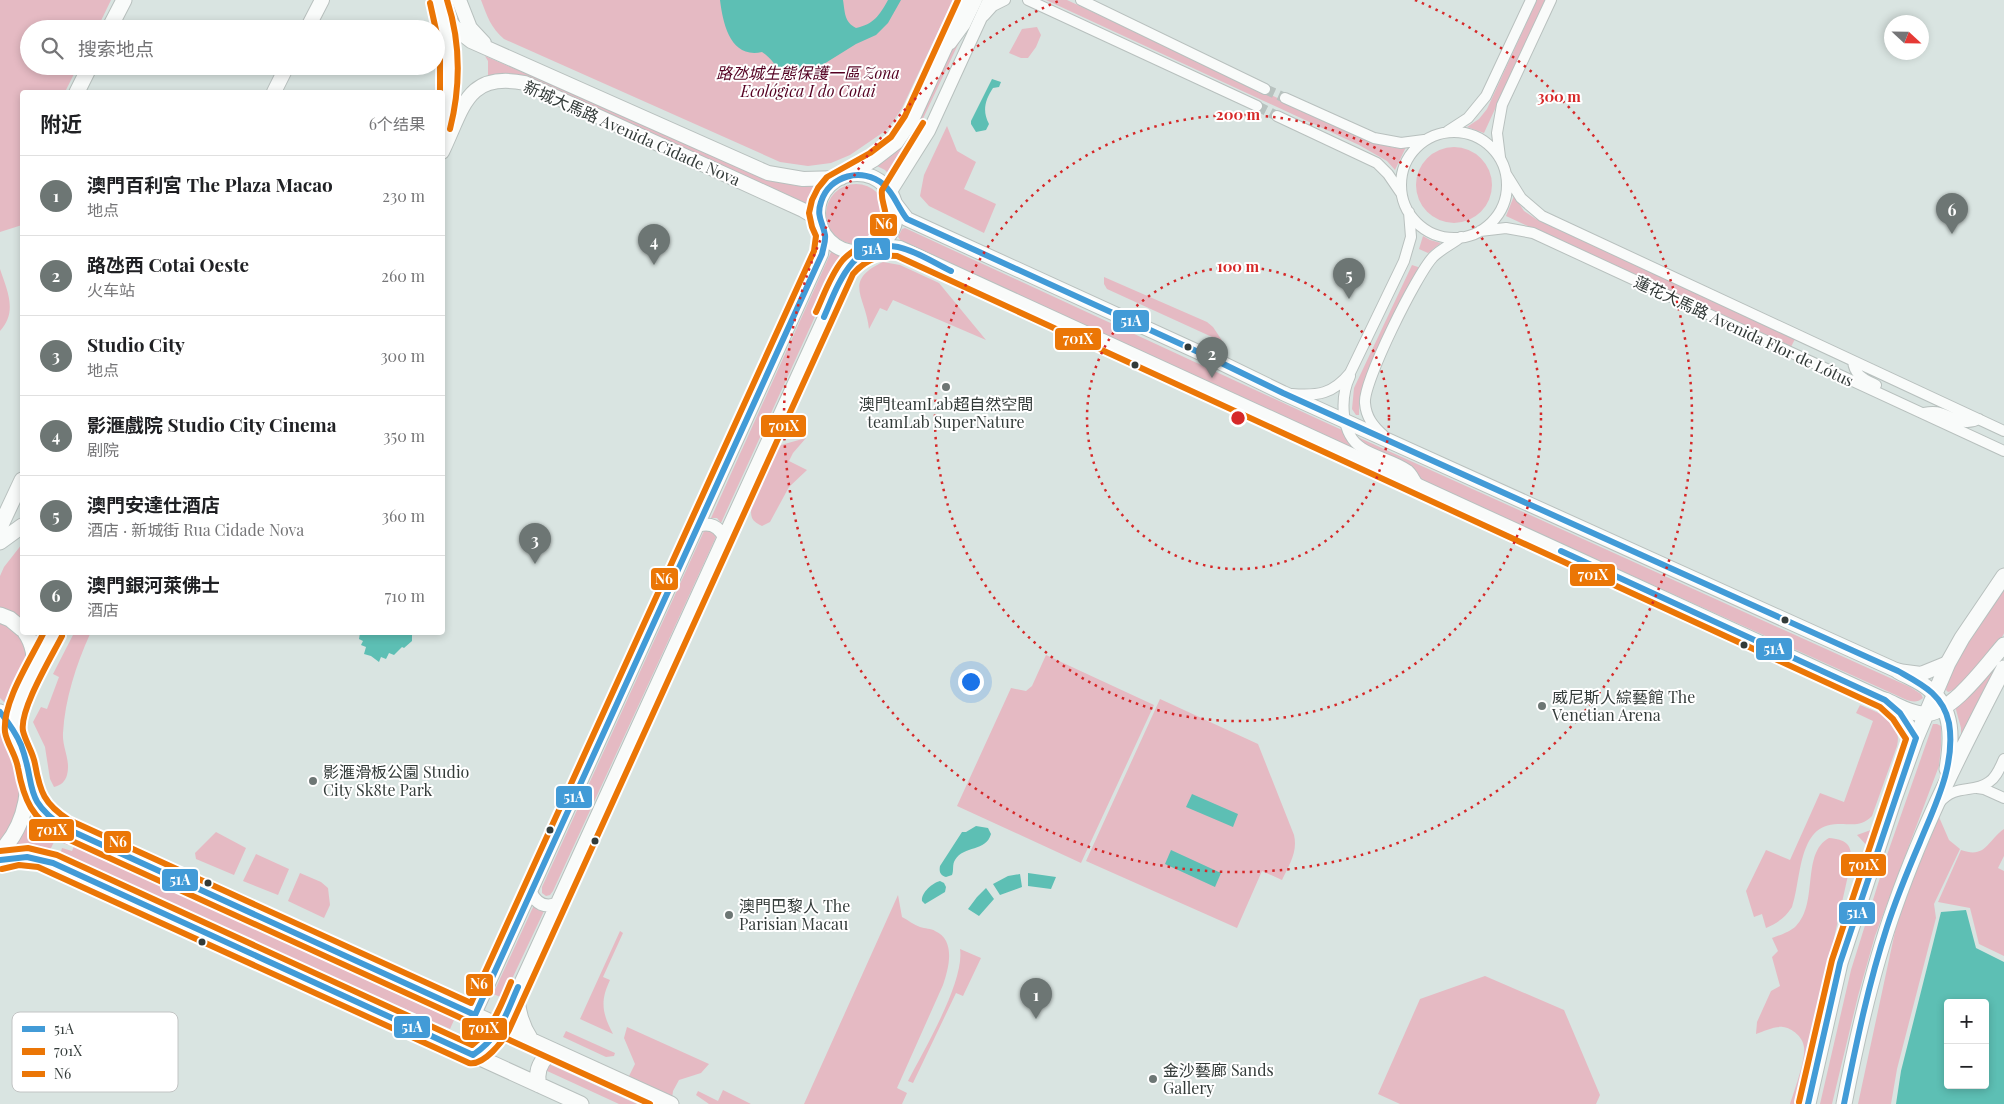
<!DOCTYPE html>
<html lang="zh">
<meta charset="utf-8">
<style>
:root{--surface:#fff;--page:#f6f6f6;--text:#202124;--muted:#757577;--line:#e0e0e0;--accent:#6d7674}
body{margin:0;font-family:"Playfair Display","Noto Sans SC",serif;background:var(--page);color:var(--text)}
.controls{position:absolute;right:15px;bottom:15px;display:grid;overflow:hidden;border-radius:5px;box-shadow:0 2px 8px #0003}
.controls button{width:45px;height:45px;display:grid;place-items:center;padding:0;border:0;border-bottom:1px solid var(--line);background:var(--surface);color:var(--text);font:25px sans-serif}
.compass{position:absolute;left:1884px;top:15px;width:45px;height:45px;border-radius:50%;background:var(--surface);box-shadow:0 2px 8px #0003;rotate:112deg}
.you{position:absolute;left:970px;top:681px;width:18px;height:18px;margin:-12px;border:4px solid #fff;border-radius:50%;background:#1a73e8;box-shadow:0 0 0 8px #1a73e833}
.badge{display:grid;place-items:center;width:32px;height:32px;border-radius:50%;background:var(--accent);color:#fff;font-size:16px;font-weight:700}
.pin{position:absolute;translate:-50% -41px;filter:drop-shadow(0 1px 2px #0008)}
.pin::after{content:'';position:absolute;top:26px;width:18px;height:15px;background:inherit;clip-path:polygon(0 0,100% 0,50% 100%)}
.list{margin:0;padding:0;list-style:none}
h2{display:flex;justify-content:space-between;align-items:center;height:65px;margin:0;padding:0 20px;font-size:21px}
h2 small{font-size:16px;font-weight:400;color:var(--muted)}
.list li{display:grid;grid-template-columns:32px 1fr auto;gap:15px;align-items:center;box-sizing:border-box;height:80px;padding:0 20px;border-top:1px solid var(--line)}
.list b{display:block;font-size:19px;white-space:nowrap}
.list p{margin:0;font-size:16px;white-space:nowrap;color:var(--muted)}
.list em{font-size:16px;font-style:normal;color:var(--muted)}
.icon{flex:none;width:28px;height:28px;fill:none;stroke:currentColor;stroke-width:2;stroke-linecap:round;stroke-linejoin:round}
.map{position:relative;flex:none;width:2004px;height:1104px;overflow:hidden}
.search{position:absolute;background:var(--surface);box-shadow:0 2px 8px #0003;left:20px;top:20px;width:425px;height:55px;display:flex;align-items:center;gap:12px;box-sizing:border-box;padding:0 18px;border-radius:28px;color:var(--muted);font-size:19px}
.panel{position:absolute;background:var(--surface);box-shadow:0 2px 8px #0003;left:20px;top:90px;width:425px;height:545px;border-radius:5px}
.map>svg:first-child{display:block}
.green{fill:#e5bac3}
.water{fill:#5dbfb4;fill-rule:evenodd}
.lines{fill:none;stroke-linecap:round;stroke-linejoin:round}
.minor-tunnel{stroke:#b8c2bf;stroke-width:10;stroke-dasharray:10 5;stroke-linecap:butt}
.minor-casing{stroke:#b8c0be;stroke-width:12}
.tertiary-casing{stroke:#b8c0be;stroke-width:14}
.secondary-casing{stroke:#b8c0be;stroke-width:16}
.primary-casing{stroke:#b8c0be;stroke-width:17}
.minor{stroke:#f9fbfa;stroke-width:10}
.tertiary{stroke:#f9fbfa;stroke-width:12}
.secondary{stroke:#f9fbfa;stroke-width:14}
.primary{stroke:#f9fbfa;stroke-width:15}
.bus-1-casing{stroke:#fff;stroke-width:10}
.bus-2-casing{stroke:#fff;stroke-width:10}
.bus-3-casing{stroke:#fff;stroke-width:10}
.bus-1{stroke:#429bd7;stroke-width:6}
.bus-2{stroke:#eb7606;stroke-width:6}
.bus-3{stroke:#eb7606;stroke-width:6}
.ring{fill:none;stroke:#d62828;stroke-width:2.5;stroke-dasharray:2.5 5}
.bus-dot{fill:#333b39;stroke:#fff;stroke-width:2}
.poi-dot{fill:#6d7674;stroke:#fff;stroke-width:2}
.labels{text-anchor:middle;stroke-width:4;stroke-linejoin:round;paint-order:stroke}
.park-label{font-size:16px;font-style:italic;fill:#530021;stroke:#fff}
.street-label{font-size:16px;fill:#333b39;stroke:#fff}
.poi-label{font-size:16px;fill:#333b39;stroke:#fff;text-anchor:start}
.key{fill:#fff;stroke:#c2c4c4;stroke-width:1}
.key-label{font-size:14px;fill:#333b39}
.centre{fill:#d62828;stroke:#fff;stroke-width:2.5}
.ring-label{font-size:15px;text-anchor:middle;font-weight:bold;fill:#d62828;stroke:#fff;stroke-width:4;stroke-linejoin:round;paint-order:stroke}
.line-badge{stroke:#fff;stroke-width:2}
.badge-label{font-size:14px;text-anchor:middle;font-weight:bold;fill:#fff}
</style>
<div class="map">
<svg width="2004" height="1104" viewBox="0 0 2004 1104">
<rect width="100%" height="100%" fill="#d9e4e1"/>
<path class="green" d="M0,0H111L97,29H29V66H78L65,92H22V225L0,232Z
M481,0H953L902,108L888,129L850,155L831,163L808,166L780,162L504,39C491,28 487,16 481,0Z
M973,0H979L911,144L893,179L885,170L877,166L899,148L912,132Z
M1046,0H1067L1374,143L1395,148L1406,147L1395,170L1387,161L1359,145Z
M1537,0H1545L1484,133L1467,127L1479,119L1487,109Z
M1037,27L1041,35L1036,47L1028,58H1021L1009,53L1022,29Z
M485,56L778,182L798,186L819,184L814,192L810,209L522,76L508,73L488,76V61Z
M947,126L957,151L976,162L964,189L996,204L984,233L929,206L920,196L924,175Z
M1416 185a38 38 0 1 1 76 0a38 38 0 1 1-76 0Z
M826 214a30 30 0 1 1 60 0a30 30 0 1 1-60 0Z
M1514,196L1524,211L1536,219L1795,339L1791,347L1506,216Z
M905,228L1320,420L1910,687L1921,694L1923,698C1915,705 1907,700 1898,696L1220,389L902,242L898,237L902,229Z
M1423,236L1430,240L1441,243L1428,253L1419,249Z
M832,250L843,255L721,523L717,518H711Z
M883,262L900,265L939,283L986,340L893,300L887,311L880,308L869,329C866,297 842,281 883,262Z
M1412,265L1421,268L1368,374C1362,388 1359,400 1359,415H1356L1352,409L1354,388Z
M0,269C7,290 18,312 0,331Z
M1104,277L1207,322L1213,327L1223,342L1107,289L1104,284Z
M806,438L793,453L789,461L807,470L789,487L770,522L762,526C758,524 754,522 752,518C746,503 770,463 778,448L781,445Z
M707,530L714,533L716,537L553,891L550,895L546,896L542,893V887L704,531Z
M22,544V620L0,609V576L4,567Z
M2004,586C2004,597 2004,624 2004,633C2000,644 1959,691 1948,692L1946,690C1951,656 1985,615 2004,586Z
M0,621L3,622C9,627 19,633 23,640C36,663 18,687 8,706L0,698Z
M74,633L90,634C76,665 65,699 63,733C62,748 71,760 67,775C65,782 61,785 54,787L50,779L45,747L33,722L41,707L47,709L59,677L53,674Z
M1046,655L1154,705L1081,863L957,806L1011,688L1026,691L1032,686Z
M1995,667L1961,742V728L1955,706Z
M1160,699L1258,744L1294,835C1298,852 1289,865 1282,880L1262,871L1237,928L1086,861Z
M1860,705C1879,713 1903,720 1897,746L1872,816C1861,827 1853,824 1840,824C1797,822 1802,879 1792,907C1785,918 1777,923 1766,928L1762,914L1754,917L1746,891L1766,850L1790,860L1820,793L1844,802L1873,721L1856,713Z
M0,723C21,751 27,787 14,820C11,828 5,836 0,843Z
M1933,724H1937L1941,726V746L1939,766L1875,936L1858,996L1832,1104H1820L1851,970L1888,852Z
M28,817L39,829L70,843L68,845L55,840L50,850L33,844H16Z
M1939,817L1949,840L1960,849L1934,904L1936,918L1897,1069L1891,1104H1858L1896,927L1904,901Z
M1879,827L1872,851L1857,835Z
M2004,829V856L1998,868L2004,871V956L1979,944L1970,908L1938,902L1961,850C1986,859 1987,841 2004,829Z
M216,832L246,848L234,875L196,859L195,853Z
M1829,838C1847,840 1852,844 1851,862L1797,1104H1790C1794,1092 1806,1058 1804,1047C1803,1037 1792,1028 1783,1027C1774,1026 1764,1031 1756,1034L1757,1022L1771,991L1780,986L1772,957L1778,951L1772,938C1780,935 1790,932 1796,926C1819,903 1801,853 1829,838Z
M74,846L454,1020L450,1029L60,855L62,848L72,851Z
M256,854L289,869L278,895L243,881Z
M300,873L321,882L328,888L330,905L324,918L288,901Z
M898,895L902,917C908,920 914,925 920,927C925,929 931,928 935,931C956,940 949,968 943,985L897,1088L907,1093L902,1104H804Z
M534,905L538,910L544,911L503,998L493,994Z
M620,931L623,933L603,977L610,980C600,1001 602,1013 613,1034L580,1019Z
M960,949L981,958L963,996L956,993L913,1083L908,1081C924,1050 965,981 960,949Z
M1485,976L1564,1010L1600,1095L1596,1104H1400L1378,1094L1420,999Z
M627,1027L709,1064L701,1073L679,1080L673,1091L672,1098L627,1080L635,1064L624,1038Z
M566,1031L615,1053L614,1056L606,1057L563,1037Z
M549,1064L637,1104H619L545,1070Z
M723,1090L751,1104H709L696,1095L698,1091L718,1101Z"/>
<path class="water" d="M720,0H843C845,12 844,22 856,28C874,24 879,16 888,0H901L888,23L876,35L856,44L811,72L797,75H785C776,68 772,58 762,52C731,59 723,25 720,0Z
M992,79L1001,82L999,87L993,88C985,100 982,111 989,124L986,130L976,132L971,124V121Z
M360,633H412V641L404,648L402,647L394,655L389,653L386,659L381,657L379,662L371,656L364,654L366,647L361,645L363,641L359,639Z
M1192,794L1238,814L1233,827L1186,807Z
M976,826L988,828L991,834C986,852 964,845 955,860C952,864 954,871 952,875L946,877C940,875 939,872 940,866L962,832H966Z
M1171,850L1221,873L1215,887L1165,864Z
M1028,873L1056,877L1051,889L1028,886Z
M1020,874L1022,887L1000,895L993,884L1008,876Z
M940,881L944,883L946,887L945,892L925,904L922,901C921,893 932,883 940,881Z
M986,888L994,899L979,916L968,909L977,897Z
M1966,910L1976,948L2004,962V1104H1896L1901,1071L1941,912ZM1948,1003H1985V1085H1948Z"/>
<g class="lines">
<path class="minor-tunnel" d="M1265,89L1285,98
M1257,106L1277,116"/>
<g class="minor-casing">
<path id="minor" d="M1028,0L1257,106
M1081,0L1265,89
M984,16L993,6L1005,0
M951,44L965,25L977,0
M1285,98L1374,138L1401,143L1424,140
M1277,116L1377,163L1388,174L1401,193
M1448,131L1468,118L1486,96L1531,0
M1401 185a53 53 0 1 1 106 0a53 53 0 1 1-106 0Z
M1500,157L1497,133L1502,105L1551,0
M1506,174L1521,198L1542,216L2004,431
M1480,231L1506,228L1533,233L2004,451
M1853,361C1854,375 1864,379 1876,385
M1350,376C1340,397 1340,434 1362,448C1376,457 1394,460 1408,470C1413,474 1415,481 1419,485
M1292,394C1318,396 1333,394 1350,373L1404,261L1411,237L1409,212
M1923,413C1929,412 1934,411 1940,413C1954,417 1964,427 1979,419
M1383,435C1373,426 1366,417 1365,403C1363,382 1417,274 1433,257C1441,249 1452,244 1461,237
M1977,788L1984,789L2004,798
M1939,803C1956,783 1973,794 1989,782C1997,777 2000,767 2004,759"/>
</g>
<g class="tertiary-casing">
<path id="tertiary" d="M850,175L875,160L897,143L913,120L968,0
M890,193L929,131L989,0
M825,234L822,254L471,1023L469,1039L473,1055L485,1047L497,1034L846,269L860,255L869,250
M698,526C710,522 719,526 724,538
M531,892C536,904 545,908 556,904"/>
</g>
<g class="secondary-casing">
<path id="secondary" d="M459,0L470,28L484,43
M443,14L458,31L471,41L768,173L803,179L841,178
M307,29L322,0
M274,92L287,66
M442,152C463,109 466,71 525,83L803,210L813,216L820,225
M818 213a39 39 0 1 1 78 0a39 39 0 1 1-78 0Z
M894,202L907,219L1207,356L1283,393L1898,671L1921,674L1948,663
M872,249L884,246L900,248L1885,700L1900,713L1916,738"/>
</g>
<g class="primary-casing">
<path id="primary" d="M438,0C453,41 454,85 442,127
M109,29L124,0
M77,92L90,66
M0,527L22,480
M0,542L22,526
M0,615L10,619L22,629
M25,632C33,643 36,659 33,671
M1898,671C1908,677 1920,681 1929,689C1954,709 1952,740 1947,769
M1885,700C1897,705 1910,714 1924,714C1952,714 1987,664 2004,645
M0,712C8,723 16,732 21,745C35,780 27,825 0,852
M14,730L18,708L54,632
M28,777C33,803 43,815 65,828L671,1104
M0,860C19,855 35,856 53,863L581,1104
M516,992C518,1011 521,1025 531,1040
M539,1085C535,1070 541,1059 554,1051
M1808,1104L1840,963L1894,799L1916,738L1948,663L1962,638L2004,576
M1844,1104C1857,1037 1872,970 1895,906C1924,823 1964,745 2004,668"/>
</g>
<use href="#minor" class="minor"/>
<use href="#tertiary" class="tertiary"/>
<use href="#secondary" class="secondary"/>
<use href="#primary" class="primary"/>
<g class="bus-1-casing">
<path id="bus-1" d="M824,317C838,285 853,238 898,247C917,251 934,263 951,271
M1561,551L1885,700L1900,713L1916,738L1840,963L1808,1104
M0,712C8,722 16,733 21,745C37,787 21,798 65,828L475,1015L822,254C823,248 826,241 825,235C823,222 816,217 821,202C829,175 863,167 883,184C894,193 898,208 907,219L1207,356L1283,393L1898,671C1921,684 1943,694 1949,723C1956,765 1935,805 1920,842C1908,870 1896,899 1887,927C1868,985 1856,1045 1844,1104
M0,860L27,857L53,863L473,1055C501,1036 505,1016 518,987"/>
</g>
<g class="bus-2-casing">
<path id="bus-2" d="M430,3L440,48V92
M44,632C31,659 2,702 5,732C7,744 16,755 18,768C24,801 32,818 61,836L650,1104
M2,869L19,865L38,867L469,1063C484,1066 503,1041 509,1030L853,274C865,260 879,254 897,256L1880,707L1893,719L1906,739L1832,960L1799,1102"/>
</g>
<g class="bus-3-casing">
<path id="bus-3" d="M447,0C461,43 461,85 450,129
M816,312C824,295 830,276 842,261C854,246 879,241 884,224C889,211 880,202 882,190L923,123
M62,636C52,656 19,710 23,731C26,743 33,752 35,764C40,792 44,804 69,820L471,1003L814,251L816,236L812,227L809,213L812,200L818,188L827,177L870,153L891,137L905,116L958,0
M0,851L28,848L57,855L472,1045C493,1029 501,1005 511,982"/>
</g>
<use href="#bus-1" class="bus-1"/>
<use href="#bus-2" class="bus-2"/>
<use href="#bus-3" class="bus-3"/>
</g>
<g class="ring">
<circle cx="1238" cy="418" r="151"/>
<circle cx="1238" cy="418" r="303"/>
<path d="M1415 0A454 454 0 1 1 1061 0"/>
</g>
<g class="bus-dot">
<circle cx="1188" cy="347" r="4.5"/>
<circle cx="1135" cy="365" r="4.5"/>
<circle cx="1785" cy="620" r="4.5"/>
<circle cx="1744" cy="645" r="4.5"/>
<circle cx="550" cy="830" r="4.5"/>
<circle cx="595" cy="841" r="4.5"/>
<circle cx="208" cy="883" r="4.5"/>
<circle cx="202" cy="942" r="4.5"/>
</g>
<g class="poi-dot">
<circle cx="946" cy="387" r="5"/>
<circle cx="1542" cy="706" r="5"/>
<circle cx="313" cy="781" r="5"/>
<circle cx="729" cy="915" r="5"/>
<circle cx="1153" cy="1079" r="5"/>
</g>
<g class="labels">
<g class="park-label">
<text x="808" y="79">路氹城生態保護一區 Zona<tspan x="808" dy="18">Ecológica I do Cotai</tspan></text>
</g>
<g class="street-label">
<text transform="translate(632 133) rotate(24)" y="6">新城大馬路 Avenida Cidade Nova</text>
<text transform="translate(1744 331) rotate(25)" y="6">蓮花大馬路 Avenida Flor de Lótus</text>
</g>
<g class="poi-label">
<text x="946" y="410" text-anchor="middle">澳門teamLab超自然空間<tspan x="946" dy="18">teamLab SuperNature</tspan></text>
<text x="1552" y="703">威尼斯人綜藝館 The<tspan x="1552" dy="18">Venetian Arena</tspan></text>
<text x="323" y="778">影滙滑板公園 Studio<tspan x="323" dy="18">City Sk8te Park</tspan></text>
<text x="739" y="912">澳門巴黎人 The<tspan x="739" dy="18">Parisian Macau</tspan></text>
<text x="1163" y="1076">金沙藝廊 Sands<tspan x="1163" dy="18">Gallery</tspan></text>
</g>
</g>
<rect x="12" y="1012" width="166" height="80" rx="8" class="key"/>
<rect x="22" y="1026" width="23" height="6" fill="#429bd7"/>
<rect x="22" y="1048" width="23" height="7" fill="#eb7606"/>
<rect x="22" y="1071" width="23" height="6" fill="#eb7606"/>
<g class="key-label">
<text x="54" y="1034">51A</text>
<text x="54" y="1056">701X</text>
<text x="54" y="1079">N6</text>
</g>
<circle cx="1238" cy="418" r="8" class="centre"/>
<g class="ring-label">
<text x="1559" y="102">300 m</text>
<text x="1238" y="120">200 m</text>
<text x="1238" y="272">100 m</text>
</g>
<g class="line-badge">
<rect x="869" y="213" width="29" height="24" rx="5" fill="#eb7606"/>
<rect x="853" y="237" width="38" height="24" rx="5" fill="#429bd7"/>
<rect x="1112" y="309" width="38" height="24" rx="5" fill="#429bd7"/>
<rect x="1054" y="327" width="48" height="24" rx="5" fill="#eb7606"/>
<rect x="760" y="414" width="47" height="24" rx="5" fill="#eb7606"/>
<rect x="1569" y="563" width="47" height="24" rx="5" fill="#eb7606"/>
<rect x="650" y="567" width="29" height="24" rx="5" fill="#eb7606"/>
<rect x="1755" y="637" width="38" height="24" rx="5" fill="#429bd7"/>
<rect x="555" y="785" width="38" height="24" rx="5" fill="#429bd7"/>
<rect x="28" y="818" width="47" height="24" rx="5" fill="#eb7606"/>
<rect x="103" y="830" width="29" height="24" rx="5" fill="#eb7606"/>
<rect x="1840" y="853" width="47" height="24" rx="5" fill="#eb7606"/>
<rect x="161" y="868" width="38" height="24" rx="5" fill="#429bd7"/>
<rect x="1838" y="901" width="38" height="24" rx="5" fill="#429bd7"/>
<rect x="465" y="973" width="29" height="24" rx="5" fill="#eb7606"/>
<rect x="393" y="1015" width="38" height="24" rx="5" fill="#429bd7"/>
<rect x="461" y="1017" width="47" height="24" rx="5" fill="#eb7606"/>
</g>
<g class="badge-label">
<text x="884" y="229">N6</text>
<text x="872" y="254">51A</text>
<text x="1131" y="326">51A</text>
<text x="1078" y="344">701X</text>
<text x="784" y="431">701X</text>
<text x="1593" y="580">701X</text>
<text x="664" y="584">N6</text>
<text x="1774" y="654">51A</text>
<text x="574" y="802">51A</text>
<text x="52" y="835">701X</text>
<text x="118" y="847">N6</text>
<text x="1864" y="870">701X</text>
<text x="180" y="885">51A</text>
<text x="1857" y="918">51A</text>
<text x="479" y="989">N6</text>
<text x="412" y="1032">51A</text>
<text x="484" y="1033">701X</text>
</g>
</svg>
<div class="controls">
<button>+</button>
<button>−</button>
</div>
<svg class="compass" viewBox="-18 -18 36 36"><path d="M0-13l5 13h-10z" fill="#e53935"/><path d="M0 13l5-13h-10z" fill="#757577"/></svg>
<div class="you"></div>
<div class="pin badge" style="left:1036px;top:1019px">1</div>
<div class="pin badge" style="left:1212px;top:378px">2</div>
<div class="pin badge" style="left:535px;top:564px">3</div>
<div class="pin badge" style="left:654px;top:265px">4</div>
<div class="pin badge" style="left:1349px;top:299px">5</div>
<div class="pin badge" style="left:1952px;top:234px">6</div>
<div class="search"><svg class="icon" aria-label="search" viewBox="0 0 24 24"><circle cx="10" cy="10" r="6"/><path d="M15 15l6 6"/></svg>搜索地点</div>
<section class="panel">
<h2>附近<small>6个结果</small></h2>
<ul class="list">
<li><span class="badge">1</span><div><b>澳門百利宮 The Plaza Macao</b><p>地点</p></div><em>230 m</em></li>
<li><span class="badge">2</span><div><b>路氹西 Cotai Oeste</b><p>火车站</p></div><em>260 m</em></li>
<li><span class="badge">3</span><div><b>Studio City</b><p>地点</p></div><em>300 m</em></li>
<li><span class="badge">4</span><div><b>影滙戲院 Studio City Cinema</b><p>剧院</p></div><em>350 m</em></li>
<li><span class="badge">5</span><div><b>澳門安達仕酒店</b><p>酒店 · 新城街 Rua Cidade Nova</p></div><em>360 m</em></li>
<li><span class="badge">6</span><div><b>澳門銀河萊佛士</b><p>酒店</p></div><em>710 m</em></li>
</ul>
</section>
</div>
